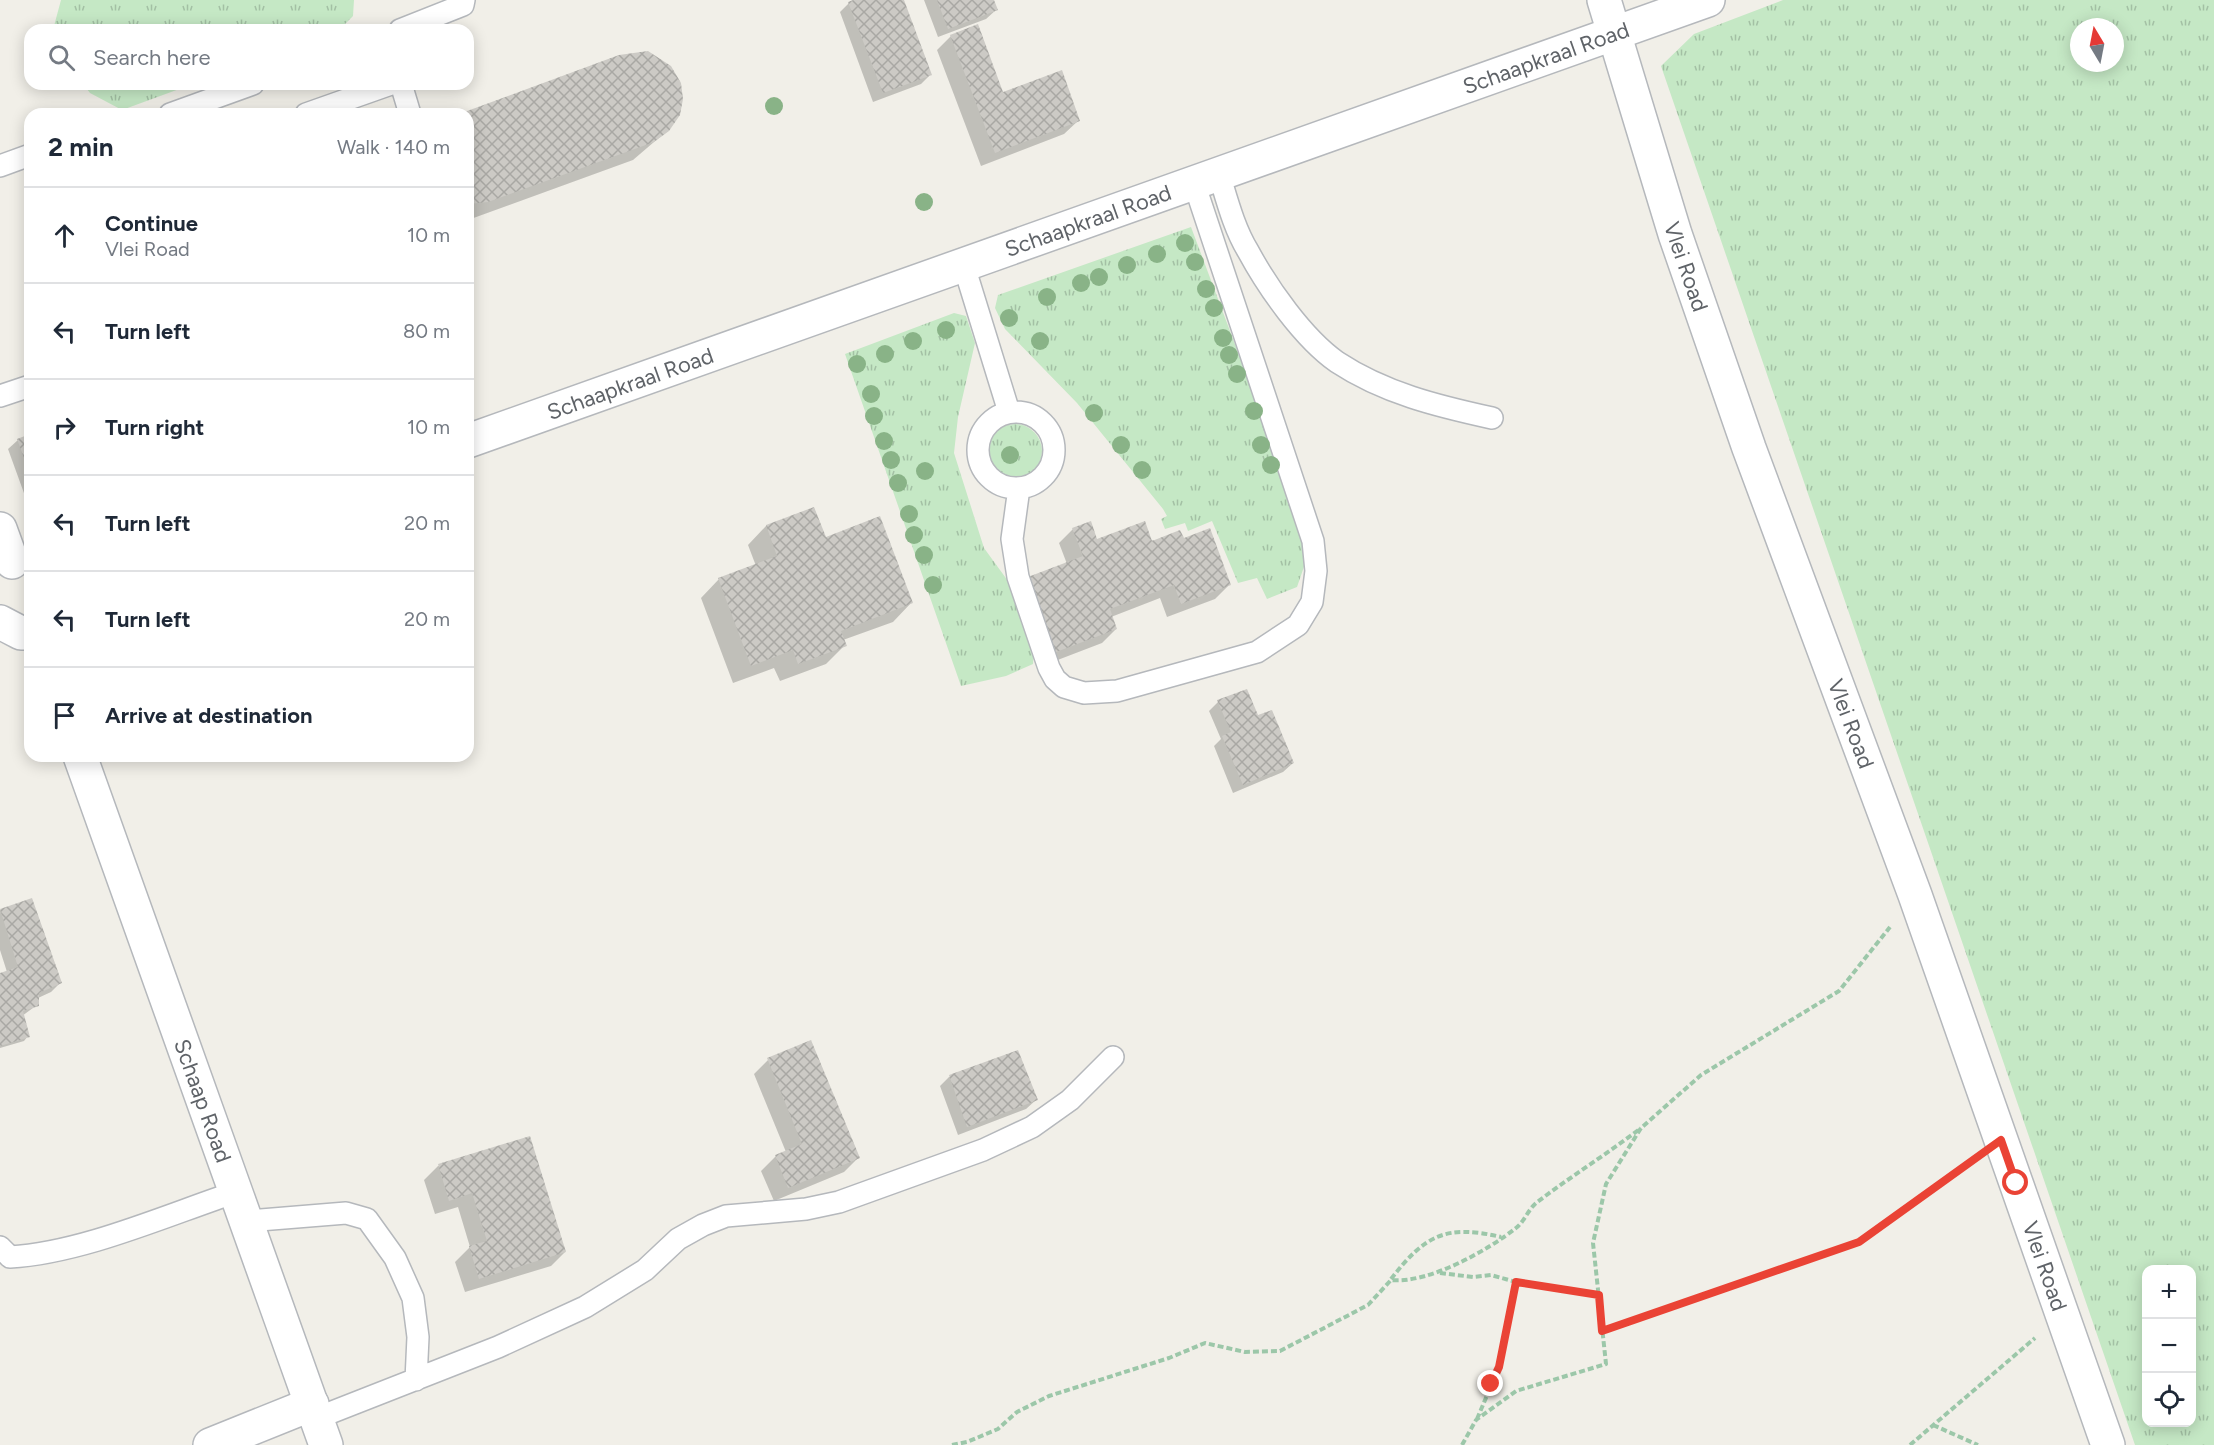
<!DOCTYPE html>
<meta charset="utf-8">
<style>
:root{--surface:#fff;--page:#f2f2f3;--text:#1f2937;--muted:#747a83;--line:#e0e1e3}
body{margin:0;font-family:Figtree,sans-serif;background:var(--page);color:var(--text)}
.controls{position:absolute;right:18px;bottom:18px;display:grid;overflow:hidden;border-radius:12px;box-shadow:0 3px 15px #0003}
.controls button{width:54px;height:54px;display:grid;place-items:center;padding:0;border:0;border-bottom:2px solid var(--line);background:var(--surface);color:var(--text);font:30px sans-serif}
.compass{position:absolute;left:2070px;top:18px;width:54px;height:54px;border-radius:50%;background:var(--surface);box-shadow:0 3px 15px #0003;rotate:350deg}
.stop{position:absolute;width:18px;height:18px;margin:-14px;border:4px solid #ea4335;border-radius:50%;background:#fff}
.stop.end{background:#ea4335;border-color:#fff;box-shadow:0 2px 6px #0008}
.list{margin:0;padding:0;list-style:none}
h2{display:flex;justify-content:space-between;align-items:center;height:78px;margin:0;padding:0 24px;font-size:26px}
h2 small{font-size:20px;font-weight:400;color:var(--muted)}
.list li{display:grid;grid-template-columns:39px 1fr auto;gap:18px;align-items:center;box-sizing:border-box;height:96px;padding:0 24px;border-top:2px solid var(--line)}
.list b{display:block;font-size:22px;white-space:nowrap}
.list p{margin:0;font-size:20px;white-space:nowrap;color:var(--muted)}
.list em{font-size:20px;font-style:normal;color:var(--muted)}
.icon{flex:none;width:33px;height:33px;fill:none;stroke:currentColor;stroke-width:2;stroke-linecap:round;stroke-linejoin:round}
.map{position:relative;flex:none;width:2214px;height:1445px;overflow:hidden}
.search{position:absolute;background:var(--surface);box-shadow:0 3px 15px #0003;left:24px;top:24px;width:450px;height:66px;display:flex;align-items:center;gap:15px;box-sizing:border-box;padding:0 21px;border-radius:18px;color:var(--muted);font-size:22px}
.panel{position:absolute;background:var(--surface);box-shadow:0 3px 15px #0003;left:24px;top:108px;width:450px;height:654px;border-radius:18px}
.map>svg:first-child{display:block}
.grass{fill:url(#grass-tufts);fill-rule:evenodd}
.shadow{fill:#0003}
.building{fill:url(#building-cross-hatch)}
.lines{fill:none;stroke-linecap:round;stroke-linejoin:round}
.service-casing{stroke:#b5b8bc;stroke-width:24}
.minor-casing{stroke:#b5b8bc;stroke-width:36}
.path{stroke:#9cc7a9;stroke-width:4;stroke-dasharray:6 3;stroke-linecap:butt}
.service{stroke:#fff;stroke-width:21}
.minor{stroke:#fff;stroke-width:33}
.tree{fill:#89b387}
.route{stroke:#ea4335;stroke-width:8}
.labels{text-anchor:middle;stroke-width:4.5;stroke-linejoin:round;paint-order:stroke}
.street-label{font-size:22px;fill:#5f6368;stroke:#fff}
</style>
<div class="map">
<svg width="2214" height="1445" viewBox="0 0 2214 1445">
<defs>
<pattern id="grass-tufts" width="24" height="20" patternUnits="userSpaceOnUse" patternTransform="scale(1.5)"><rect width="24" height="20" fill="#c5e8c5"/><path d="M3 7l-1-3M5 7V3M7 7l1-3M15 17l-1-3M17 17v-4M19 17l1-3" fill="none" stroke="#a3c0a4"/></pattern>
<pattern id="building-cross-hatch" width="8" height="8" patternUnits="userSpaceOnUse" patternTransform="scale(1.5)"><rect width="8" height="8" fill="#cccac5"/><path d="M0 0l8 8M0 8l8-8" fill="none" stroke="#a9a8a4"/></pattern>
</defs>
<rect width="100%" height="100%" fill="#f1efe8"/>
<path class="grass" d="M61,0H354L353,16L339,30H56L54,26Z
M1783,0H2214V1445H2135L1661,66L1694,34ZM2079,27H2115V63H2079ZM2146,1270H2192V1422H2146Z
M83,84H193L122,110L90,93Z
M1191,227L1284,475L1307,558L1297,587L1267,599L1257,578L1238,583L1212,521L1188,531L1185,523L1165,529L1161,519L1167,516L1163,509L1077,403L1005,329L995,308L998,295Z
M954,313L966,316L975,343L958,417L954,453L984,548L1008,581L1034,646L1033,664L1006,676L961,686L845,354Z
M988 451a27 27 0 1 1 54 0a27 27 0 1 1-54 0Z"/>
<path class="shadow" d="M857,0H903L930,75L921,84L873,102L840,12L849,3Z
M924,0H992L996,10L986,19L938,37Z
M951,36L1003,94L1079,120L1064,134L981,166L937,50Z
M620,56L668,130L633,160L468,220V114H463Z
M30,436V507H29L8,449L18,440Z
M814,508L825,539L911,603L893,622L843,640L845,645L826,664L780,681L774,668L733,683L701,598L719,579L756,566L748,545L766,526Z
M1073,529L1097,541L1183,540L1229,585L1215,599L1167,617L1160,598L1111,617L1116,629L1102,643L1042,666L1014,592L1067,564L1059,543Z
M1218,702L1258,717L1293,763L1283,772L1233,793L1214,746L1221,739L1209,711Z
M32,900L60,983L51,992L38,998L37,1005L22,1016L28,1036L24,1041L0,1048V974L7,972L0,950V910Z
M1018,1052L1036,1100L1026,1109L958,1135L940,1086L949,1077Z
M768,1060L858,1158L844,1172L774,1201L761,1171L775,1157L786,1152L754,1074Z
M529,1138L565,1252L551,1266L465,1292L455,1262L470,1247L458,1207L435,1214L424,1180L438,1166Z"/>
<path class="building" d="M853,0H904L932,75L883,93L848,2Z
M937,0H994L998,10L948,29Z
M978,24L1003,92L1062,70L1080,121L995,153L950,35Z
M648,51L671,66L681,83L683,99L680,115L669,131L654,142L488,202L468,204V114H459L619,55Z
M30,434V474L17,439Z
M814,507L826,537L880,516L913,603L841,631L847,646L798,664L793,650L751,666L718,578L777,556L766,525Z
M1091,521L1097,539L1145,521L1152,541L1180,530L1184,538L1210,528L1231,585L1181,604L1174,585L1110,609L1117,629L1056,652L1028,577L1083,556L1072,528Z
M1247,689L1258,715L1272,710L1294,763L1243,785L1222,736L1231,732L1217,700Z
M32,898L62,983L39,993V1006L23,1011L30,1037L0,1046V973L18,967L0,909Z
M811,1040L860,1158L788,1188L775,1155L802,1144L767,1058Z
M1018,1050L1038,1100L967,1127L949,1075Z
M530,1136L566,1252L479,1279L469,1246L487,1241L472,1193L449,1201L438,1164Z"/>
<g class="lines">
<g class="service-casing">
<path id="service" d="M400,30L463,5L464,0
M401,84L410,114
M170,114L253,84
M306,114L391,84
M0,166L30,155
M1219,174C1227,200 1234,228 1248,251C1268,288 1303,338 1337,362C1384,393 1437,406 1492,418
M964,266L1009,412
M0,396L30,386
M978 450a38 38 0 1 1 76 0a38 38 0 1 1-76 0Z
M1019,488L1012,539L1018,577L1049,668L1055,679L1064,687L1084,693L1117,691L1257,652L1298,625L1312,602L1316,571L1313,541L1194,183
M247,1221L346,1213L367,1219L395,1258L413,1298L418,1337L416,1380
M0,1247L10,1257C82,1253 167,1215 236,1192
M317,1418L498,1347L585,1307L645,1270L678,1239L703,1225L726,1216L806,1209L839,1202L983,1150L1032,1127L1070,1100L1113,1057"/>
</g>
<g class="minor-casing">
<g id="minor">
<path id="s1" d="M1604,0L1675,234L1749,448L1915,895L2108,1445"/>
<path id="s2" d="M468,441L1708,0"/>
<path d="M0,529L12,562"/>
<path d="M0,622L21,633H30"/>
<path id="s3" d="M80,756L326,1445"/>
<path d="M210,1445L312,1404"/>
</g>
</g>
<path class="path" d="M1440,1273L1473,1277L1491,1275L1516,1282L1598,1295
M1391,1279C1425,1235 1446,1224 1501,1237
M1602,1331L1859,1242L1971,1161
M1477,1419L1499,1367L1516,1282
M1933,1425L1978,1445
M952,1445L967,1442L998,1429L1017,1412L1049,1396L1169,1358L1205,1343L1245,1352L1280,1351L1368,1305L1391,1280C1428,1284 1487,1251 1516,1228C1524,1222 1528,1210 1536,1203C1570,1177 1607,1154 1641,1128
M1462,1445L1476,1420L1516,1391L1606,1364L1593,1243L1606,1184L1641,1128L1701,1075L1839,991L1890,927
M1910,1445L2035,1338"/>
<use href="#service" class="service"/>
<use href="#minor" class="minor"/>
</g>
<g class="tree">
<circle cx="774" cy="106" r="9"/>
<circle cx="924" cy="202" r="9"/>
<circle cx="1185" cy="243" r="9"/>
<circle cx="1157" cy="254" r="9"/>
<circle cx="1195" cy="262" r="9"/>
<circle cx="1127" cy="265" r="9"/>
<circle cx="1099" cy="277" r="9"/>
<circle cx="1081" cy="283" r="9"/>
<circle cx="1206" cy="289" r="9"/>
<circle cx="1047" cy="297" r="9"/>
<circle cx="1214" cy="308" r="9"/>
<circle cx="1009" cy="318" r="9"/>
<circle cx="946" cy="330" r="9"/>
<circle cx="1223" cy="338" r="9"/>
<circle cx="913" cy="341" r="9"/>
<circle cx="1040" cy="341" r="9"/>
<circle cx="885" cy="354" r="9"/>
<circle cx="1229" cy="355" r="9"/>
<circle cx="857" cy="364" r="9"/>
<circle cx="1237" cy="374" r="9"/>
<circle cx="871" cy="394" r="9"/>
<circle cx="1254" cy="411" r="9"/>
<circle cx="1094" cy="413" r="9"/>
<circle cx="874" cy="416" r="9"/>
<circle cx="884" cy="441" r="9"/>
<circle cx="1121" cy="445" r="9"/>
<circle cx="1261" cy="445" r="9"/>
<circle cx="1010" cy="455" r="9"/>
<circle cx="891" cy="460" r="9"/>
<circle cx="1271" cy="465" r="9"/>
<circle cx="1142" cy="470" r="9"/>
<circle cx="925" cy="471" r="9"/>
<circle cx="898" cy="483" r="9"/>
<circle cx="909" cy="514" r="9"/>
<circle cx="914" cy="535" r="9"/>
<circle cx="924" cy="555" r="9"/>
<circle cx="933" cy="585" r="9"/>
</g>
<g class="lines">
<path class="route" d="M1491,1384L1499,1367L1516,1282L1599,1295L1602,1331L1859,1242L2001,1140L2016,1183"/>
</g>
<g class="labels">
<g class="street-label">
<text dy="8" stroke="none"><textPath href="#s2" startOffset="1144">Schaapkraal Road</textPath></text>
<text dy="8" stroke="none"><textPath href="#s2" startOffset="658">Schaapkraal Road</textPath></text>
<text dy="8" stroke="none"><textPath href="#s1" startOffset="279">Vlei Road</textPath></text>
<text dy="8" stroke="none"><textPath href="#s2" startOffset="172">Schaapkraal Road</textPath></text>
<text dy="8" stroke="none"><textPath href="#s1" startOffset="765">Vlei Road</textPath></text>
<text dy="8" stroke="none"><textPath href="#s3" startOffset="366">Schaap Road</textPath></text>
<text dy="8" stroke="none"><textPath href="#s1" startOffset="1341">Vlei Road</textPath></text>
</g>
</g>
</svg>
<div class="controls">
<button>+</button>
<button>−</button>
<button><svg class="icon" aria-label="locate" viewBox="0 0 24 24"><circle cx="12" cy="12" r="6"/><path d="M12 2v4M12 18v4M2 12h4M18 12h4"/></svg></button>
</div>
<svg class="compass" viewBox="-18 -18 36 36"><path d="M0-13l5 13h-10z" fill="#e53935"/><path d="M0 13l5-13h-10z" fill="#747a83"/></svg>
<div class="stop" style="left:2016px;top:1183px"></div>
<div class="stop end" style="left:1491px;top:1384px"></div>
<div class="search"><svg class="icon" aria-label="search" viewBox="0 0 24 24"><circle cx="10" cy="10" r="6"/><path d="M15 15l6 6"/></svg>Search here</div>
<section class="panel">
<h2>2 min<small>Walk · 140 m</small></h2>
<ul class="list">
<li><svg class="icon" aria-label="ahead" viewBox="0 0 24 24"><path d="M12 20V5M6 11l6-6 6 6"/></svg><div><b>Continue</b><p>Vlei Road</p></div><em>10 m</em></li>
<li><svg class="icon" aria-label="left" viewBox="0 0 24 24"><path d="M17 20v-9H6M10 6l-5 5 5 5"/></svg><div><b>Turn left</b></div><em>80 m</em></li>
<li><svg class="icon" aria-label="right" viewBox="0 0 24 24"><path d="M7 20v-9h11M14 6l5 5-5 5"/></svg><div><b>Turn right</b></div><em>10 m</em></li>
<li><svg class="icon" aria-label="left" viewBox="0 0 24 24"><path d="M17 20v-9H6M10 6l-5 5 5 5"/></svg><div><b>Turn left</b></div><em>20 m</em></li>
<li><svg class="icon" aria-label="left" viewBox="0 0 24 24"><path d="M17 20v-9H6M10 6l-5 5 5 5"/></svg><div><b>Turn left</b></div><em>20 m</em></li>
<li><svg class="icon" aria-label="arrive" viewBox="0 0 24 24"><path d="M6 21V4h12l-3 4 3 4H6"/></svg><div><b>Arrive at destination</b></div></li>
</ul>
</section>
</div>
